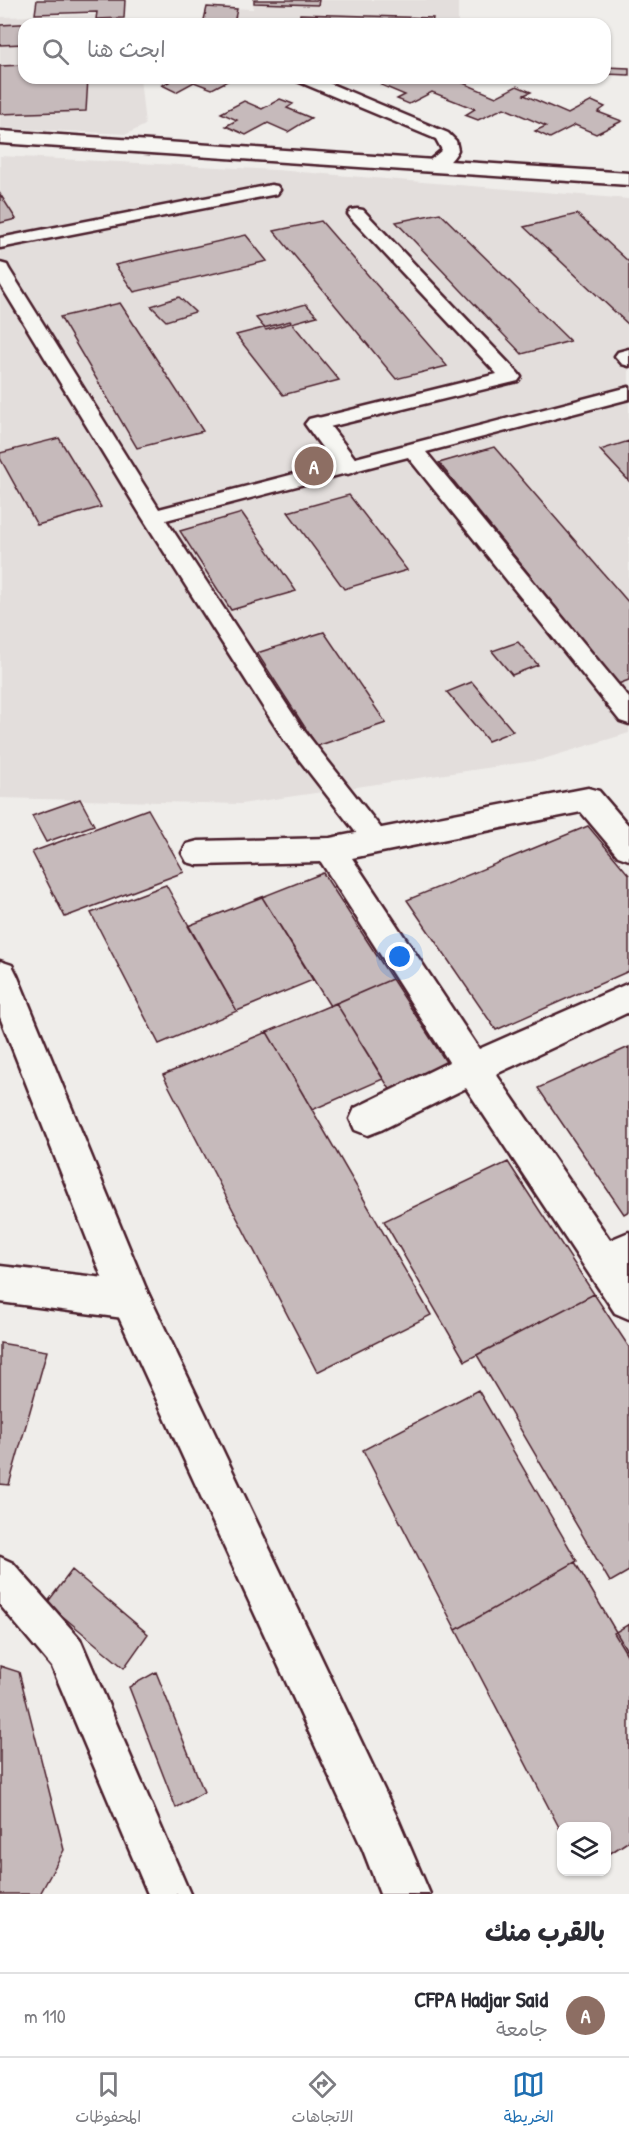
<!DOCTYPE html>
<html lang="ar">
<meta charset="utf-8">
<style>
:root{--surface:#fff;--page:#f7f7f7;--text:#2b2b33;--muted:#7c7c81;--line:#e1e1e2;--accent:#1f6fb2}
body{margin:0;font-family:"Patrick Hand","Playpen Sans Arabic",sans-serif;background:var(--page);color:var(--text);direction:rtl}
.controls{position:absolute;right:18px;bottom:18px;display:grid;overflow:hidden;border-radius:12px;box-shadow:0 2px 4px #0004}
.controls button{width:54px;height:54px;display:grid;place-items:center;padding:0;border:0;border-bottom:2px solid var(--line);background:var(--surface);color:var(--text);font:30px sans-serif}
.you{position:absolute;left:400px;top:957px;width:21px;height:21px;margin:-15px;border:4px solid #fff;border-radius:50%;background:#1a73e8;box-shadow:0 0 0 9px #1a73e833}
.badge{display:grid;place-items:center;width:39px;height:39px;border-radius:50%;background:var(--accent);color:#fff;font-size:20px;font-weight:700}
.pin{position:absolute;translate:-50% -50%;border:3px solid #fff;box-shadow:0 2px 6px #0006}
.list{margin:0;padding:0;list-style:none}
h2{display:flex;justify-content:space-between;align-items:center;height:78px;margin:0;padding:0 24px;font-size:26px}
h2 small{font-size:20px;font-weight:400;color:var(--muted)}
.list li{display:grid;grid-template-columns:39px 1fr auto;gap:18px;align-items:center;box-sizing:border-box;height:84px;padding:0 24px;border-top:2px solid var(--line)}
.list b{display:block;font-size:22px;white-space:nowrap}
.list p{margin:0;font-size:20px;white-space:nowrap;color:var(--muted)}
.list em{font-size:20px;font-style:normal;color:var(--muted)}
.icon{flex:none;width:33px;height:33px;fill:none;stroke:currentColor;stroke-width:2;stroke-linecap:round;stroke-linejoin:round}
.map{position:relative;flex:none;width:629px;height:1894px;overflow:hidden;direction:ltr}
.search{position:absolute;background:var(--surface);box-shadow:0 2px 4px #0004;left:18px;right:18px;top:18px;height:66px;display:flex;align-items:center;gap:15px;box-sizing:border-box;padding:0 21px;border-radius:18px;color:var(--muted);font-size:22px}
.sheet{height:162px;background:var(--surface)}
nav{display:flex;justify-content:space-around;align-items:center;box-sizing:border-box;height:84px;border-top:2px solid var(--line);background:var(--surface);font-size:16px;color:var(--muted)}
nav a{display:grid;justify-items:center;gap:3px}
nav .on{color:var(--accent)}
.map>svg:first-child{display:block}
.built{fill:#e3dedc}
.building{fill:#c6babb;stroke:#4a1f2b;stroke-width:1.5}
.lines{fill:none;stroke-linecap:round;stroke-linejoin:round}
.service-casing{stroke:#4a1f2b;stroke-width:5}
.minor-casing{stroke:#4a1f2b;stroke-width:5}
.secondary-casing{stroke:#4a1f2b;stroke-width:5}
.primary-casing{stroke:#4a1f2b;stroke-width:5}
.service{fill:#f6f6f2;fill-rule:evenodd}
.minor{fill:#f6f6f2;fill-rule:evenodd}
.secondary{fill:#f6f6f2;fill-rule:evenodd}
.primary{fill:#f6f6f2;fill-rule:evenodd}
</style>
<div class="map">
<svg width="629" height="1894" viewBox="0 0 629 1894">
<rect width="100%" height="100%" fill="#efedea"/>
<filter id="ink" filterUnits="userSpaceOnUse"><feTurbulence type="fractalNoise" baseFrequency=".0167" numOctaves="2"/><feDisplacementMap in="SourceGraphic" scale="12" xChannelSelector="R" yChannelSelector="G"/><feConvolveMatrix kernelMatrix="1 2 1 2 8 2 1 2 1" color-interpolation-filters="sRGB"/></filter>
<g filter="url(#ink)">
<path class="built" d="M254,0H458V24H203L207,7L253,9Z
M114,14L111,24H24V78H140L145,125L127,134L0,128V17Z
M0,156L276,170L629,199V733L540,760L241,804L0,798Z"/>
<path class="building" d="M37,0H125L124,18L96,19L97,12L35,14Z
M254,0H319L318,5L254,3Z
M207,7L237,9L234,23L247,24H203Z
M300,14L433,18L432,24H299Z
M76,21V24H24V44L0,45V25Z
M24,65V78H88L86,111L0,114V66Z
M605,67L629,68V75L605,74Z
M160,78H233L212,89L194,82L176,92L162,85L169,82Z
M395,78H414L426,83L438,78H460L456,80L496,97L517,86L531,92L524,95L568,114L592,101L605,107L598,112L622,121L596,134L575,125L550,138L535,131L546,126L504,108L478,120L465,115L475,109L432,92L409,104L397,99L405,95L381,85Z
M280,99L293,104L287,108L311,118L288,132L268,123L246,135L226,126L237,120L221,113L244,101L262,109Z
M0,194L16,219L0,223Z
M440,213L570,341L522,354L396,222Z
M577,214L629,262V325L524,227Z
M321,221L447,366L396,379L274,231Z
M246,235L267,261L134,292L115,265Z
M179,297L195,312L166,321L151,306Z
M120,303L203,431L137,448L60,317Z
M306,304L317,316L266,330L256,318Z
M290,321L339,380L283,395L236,335Z
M59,438L101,507L37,525L0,458V453Z
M629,441V481L600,450Z
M494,447L629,603V680L618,684L439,463Z
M349,495L407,570L344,589L288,512Z
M242,513L296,591L231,610L180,531Z
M324,632L386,723L317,746L257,653Z
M518,642L538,665L512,675L492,651Z
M472,682L513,731L488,741L447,692Z
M80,799L94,825L46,842L32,816Z
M148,809L184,872L65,917L32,852Z
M588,826L629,875V971L496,1030L407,900Z
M323,873L392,979L330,1006L262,897Z
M166,885L237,1011L159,1044L91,913Z
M262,897L313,980L237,1011L188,926Z
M392,979L448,1065L391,1091L336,1003Z
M336,1003L383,1079L312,1110L267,1032Z
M267,1032L431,1315L317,1372L163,1075Z
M629,1047V1211L624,1214L538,1088Z
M508,1162L594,1294L465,1361L384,1221Z
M594,1294L629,1347V1571L610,1582L477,1355Z
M0,1343L47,1351L9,1485L0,1484Z
M478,1390L577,1561L456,1630L363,1450Z
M575,1562L629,1654V1841L606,1856V1826H562V1833L456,1630Z
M72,1570L148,1634L124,1668L47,1603Z
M629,1624V1658L614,1633Z
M0,1666L19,1672L64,1850L40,1894H0Z
M156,1672L204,1792L176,1808L129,1687Z"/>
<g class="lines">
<g class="service-casing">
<path id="service" d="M295,78H317L448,133L456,141L458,150C452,162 439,173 425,170L423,166L442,150L436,139L297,81Z
M271,185L277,186L280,190L277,194L0,248V238Z
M357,209L363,210L518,373L521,377L518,381L317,430L310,428L307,424L310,420L497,374L351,218L348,214L351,210Z
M0,263L7,265L9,269L159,509L629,387V399L426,452L629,698V724L620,721L408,457L166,520L302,728L391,841L388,848L378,851L368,848L284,740L142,517L0,284Z
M629,349V366L622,364L615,356L618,352Z
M0,1557L13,1563L80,1639L190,1894H148L52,1667L0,1605Z"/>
</g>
<g class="minor-casing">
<path id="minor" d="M317,417L325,419L357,461L360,466L357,471L348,474L339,471L305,424L309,419Z
M588,788L599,791L629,826V860L618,856L581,812L352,858L479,1049L629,983V1012L496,1074L610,1240L629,1232V1319L615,1313L466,1088L381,1130L368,1135L355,1130L350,1119L355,1108L449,1062L321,862L198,865L187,862L182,853L187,844L198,841L330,838Z
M0,1266L131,1281L145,1287L151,1300L145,1313L131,1319L0,1302Z"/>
</g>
<g class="secondary-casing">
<path id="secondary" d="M0,131L629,173V185L0,143Z"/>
</g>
<g class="primary-casing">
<path id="primary" d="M0,961L12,965L17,975L147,1291L398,1819L430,1894H380L363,1850L111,1300L0,1017Z"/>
</g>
<use href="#service" class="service"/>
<use href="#minor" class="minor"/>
<use href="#secondary" class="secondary"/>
<use href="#primary" class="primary"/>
</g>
</g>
</svg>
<div class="controls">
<button><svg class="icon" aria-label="layers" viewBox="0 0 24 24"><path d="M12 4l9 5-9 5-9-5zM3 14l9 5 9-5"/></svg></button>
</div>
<div class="you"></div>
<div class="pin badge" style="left:314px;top:466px;background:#8d6e63">A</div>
<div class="search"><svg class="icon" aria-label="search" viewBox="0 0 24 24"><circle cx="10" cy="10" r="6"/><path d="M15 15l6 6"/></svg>ابحث هنا</div>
</div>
<section class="sheet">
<h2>بالقرب منك<small></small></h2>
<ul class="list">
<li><span class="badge" style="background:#8d6e63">A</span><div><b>CFPA Hadjar Said</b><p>جامعة</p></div><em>110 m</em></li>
</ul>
</section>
<nav>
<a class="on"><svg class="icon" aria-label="map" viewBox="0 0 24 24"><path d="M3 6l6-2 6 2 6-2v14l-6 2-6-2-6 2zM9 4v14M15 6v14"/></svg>الخريطة</a>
<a><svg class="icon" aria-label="directions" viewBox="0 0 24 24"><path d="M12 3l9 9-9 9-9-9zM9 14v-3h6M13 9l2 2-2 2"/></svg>الاتجاهات</a>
<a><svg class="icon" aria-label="saved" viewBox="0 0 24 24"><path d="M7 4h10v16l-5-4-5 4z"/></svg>المحفوظات</a>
</nav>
